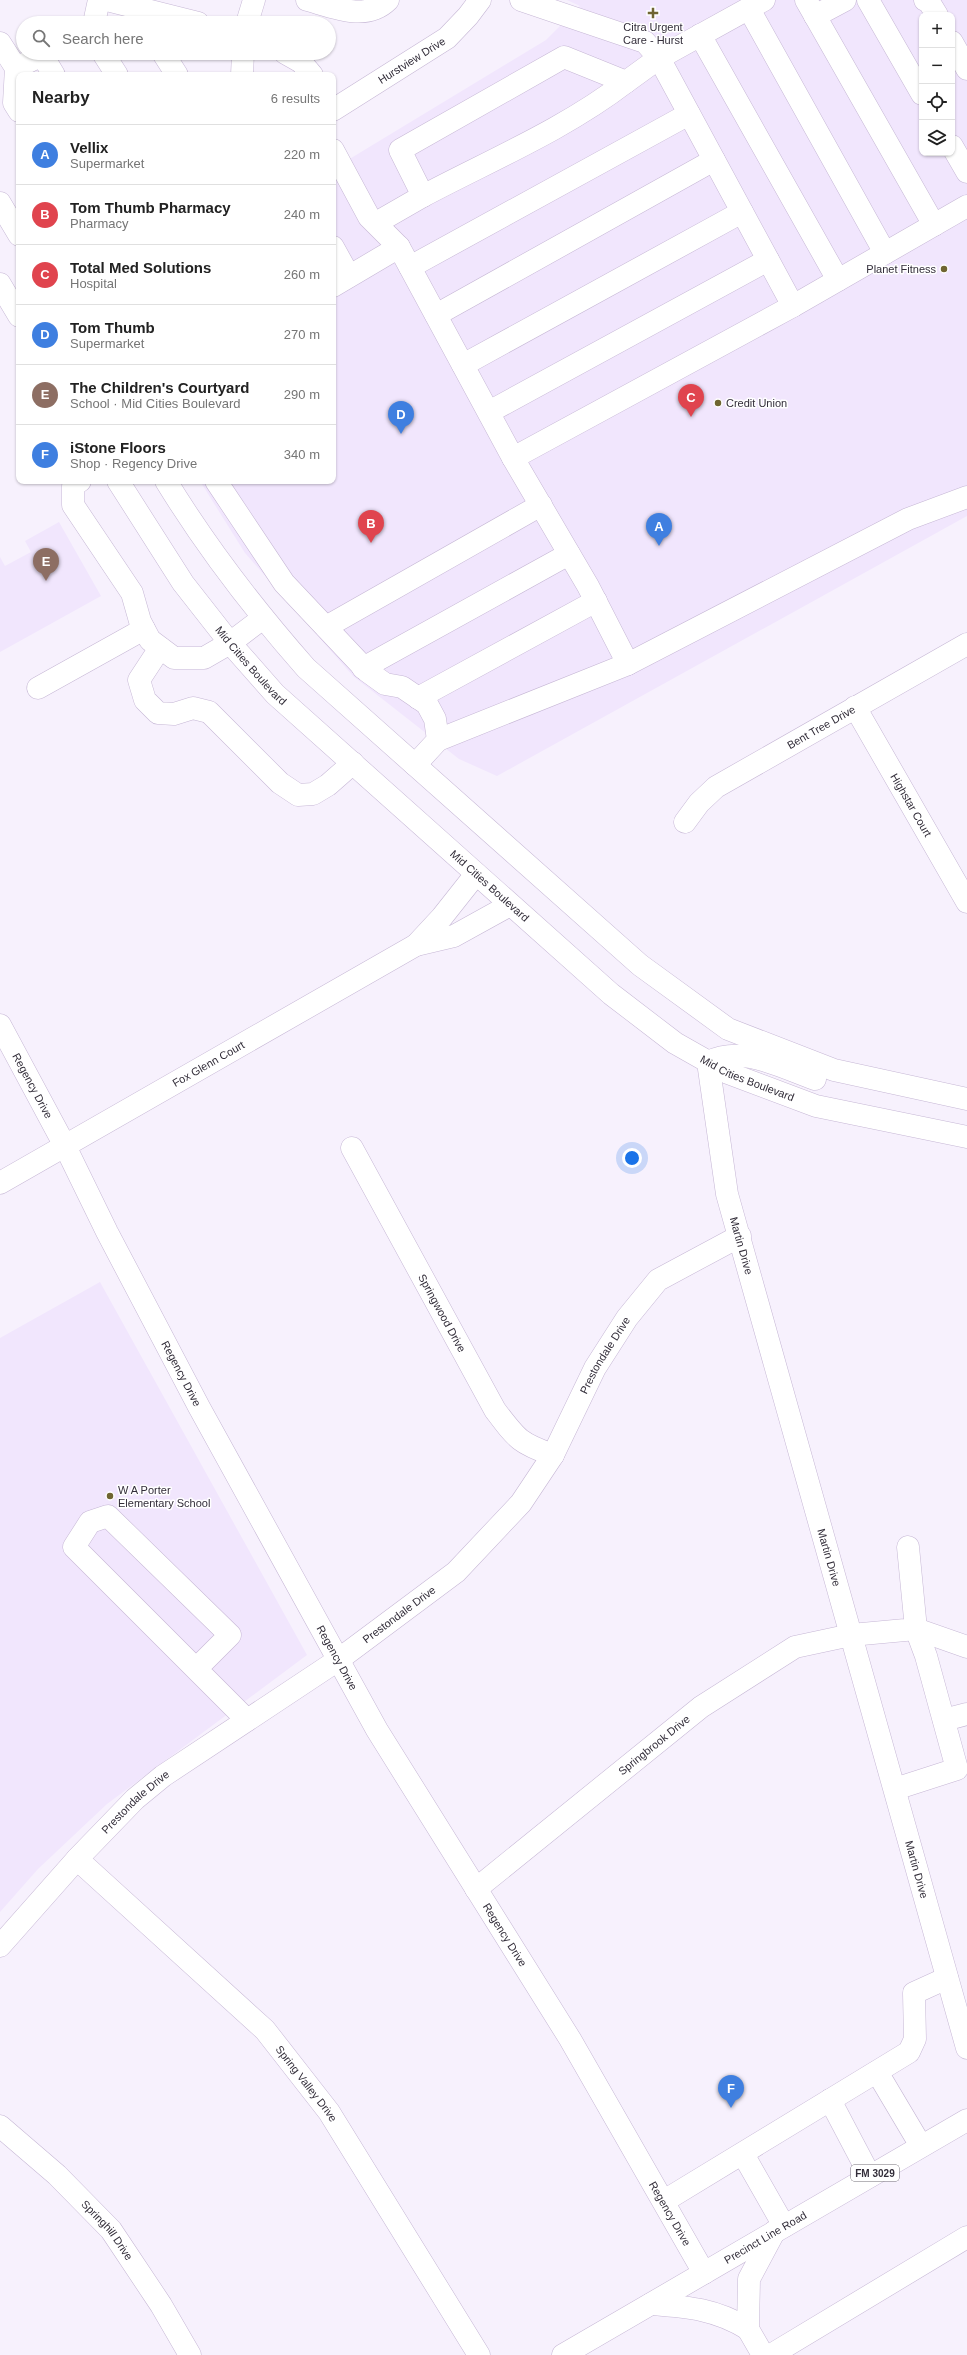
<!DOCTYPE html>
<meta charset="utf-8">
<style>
:root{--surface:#fff;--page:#f6f6f6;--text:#222;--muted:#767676;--line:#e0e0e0;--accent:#6f6531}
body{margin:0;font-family:Helvetica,sans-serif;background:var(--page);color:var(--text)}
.controls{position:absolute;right:12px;top:12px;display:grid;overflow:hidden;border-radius:8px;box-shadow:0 1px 3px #0004}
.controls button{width:36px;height:36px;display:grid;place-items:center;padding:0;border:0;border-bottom:1px solid var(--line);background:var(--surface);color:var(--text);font:20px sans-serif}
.you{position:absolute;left:632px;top:1158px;width:14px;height:14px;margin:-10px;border:3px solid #fff;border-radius:50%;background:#1a73e8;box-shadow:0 0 0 6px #1a73e833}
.badge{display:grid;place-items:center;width:26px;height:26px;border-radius:50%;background:var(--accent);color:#fff;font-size:13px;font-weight:700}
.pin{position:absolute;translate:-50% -33px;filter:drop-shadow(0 1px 2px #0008)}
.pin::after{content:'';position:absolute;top:21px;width:14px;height:12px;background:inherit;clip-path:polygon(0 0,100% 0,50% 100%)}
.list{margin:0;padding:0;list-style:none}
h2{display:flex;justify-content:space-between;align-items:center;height:52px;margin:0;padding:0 16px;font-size:17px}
h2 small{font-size:13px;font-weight:400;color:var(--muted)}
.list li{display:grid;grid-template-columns:26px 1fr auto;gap:12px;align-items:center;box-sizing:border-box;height:60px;padding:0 16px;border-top:1px solid var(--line)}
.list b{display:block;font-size:15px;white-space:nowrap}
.list p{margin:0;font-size:13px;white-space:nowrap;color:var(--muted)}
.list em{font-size:13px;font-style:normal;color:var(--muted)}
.icon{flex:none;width:22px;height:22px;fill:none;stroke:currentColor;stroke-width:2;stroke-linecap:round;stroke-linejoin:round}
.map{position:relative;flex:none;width:967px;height:2355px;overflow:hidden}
.search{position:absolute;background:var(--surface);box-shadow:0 1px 3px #0004;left:16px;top:16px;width:320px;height:44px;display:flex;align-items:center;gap:10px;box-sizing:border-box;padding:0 14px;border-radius:22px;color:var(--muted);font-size:15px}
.panel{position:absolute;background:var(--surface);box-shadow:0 1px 3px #0004;left:16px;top:72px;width:320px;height:412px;border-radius:8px}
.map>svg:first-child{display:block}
.built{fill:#f1e6fd;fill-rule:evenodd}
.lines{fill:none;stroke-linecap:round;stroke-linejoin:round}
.minor-casing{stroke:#c6b7d5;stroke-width:23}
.major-casing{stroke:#c6b7d5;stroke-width:23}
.minor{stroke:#fff;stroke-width:22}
.major{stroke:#fff;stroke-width:22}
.poi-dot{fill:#6f6531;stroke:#fff;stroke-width:1.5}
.labels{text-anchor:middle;stroke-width:3;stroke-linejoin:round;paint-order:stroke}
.shield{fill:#fff;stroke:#706c74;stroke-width:1}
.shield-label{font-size:10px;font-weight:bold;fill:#322d39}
.poi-label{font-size:11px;fill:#322d39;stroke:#fff;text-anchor:start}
.street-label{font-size:11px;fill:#322d39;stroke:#fff}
</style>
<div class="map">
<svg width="967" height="2355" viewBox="0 0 967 2355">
<rect width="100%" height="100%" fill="#f7f1fd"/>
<path class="built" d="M567,0H967V516L497,776L459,759L353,676L245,553L200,481H333V169L546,40L580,6ZM922,15H952V153H922Z
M59,522L101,596L0,652V557L5,566L31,552L25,541Z
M100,1282L307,1655L107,1804L38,1869L0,1912V1338Z"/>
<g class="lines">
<g class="minor-casing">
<g id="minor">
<path d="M107,0L198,23"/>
<path d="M307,0C333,7 366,22 388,0"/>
<path d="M764,0L659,58L793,306L967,206"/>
<path d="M806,0L934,225"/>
<path d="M868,0L922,94"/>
<path d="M925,0L929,2L937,15"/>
<path d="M749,9L885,253"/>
<path d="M815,16L845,0"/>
<path d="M94,23L99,0"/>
<path d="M247,23L254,0"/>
<path d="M700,35L838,280"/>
<path d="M952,42L967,69"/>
<path d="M0,43L16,68L14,103L19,111"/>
<path d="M103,53L117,75"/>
<path d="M163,53L177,75"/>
<path d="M285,53L301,62L312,75"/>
<path d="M16,68L38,57L45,60L54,75"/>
<path d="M242,75L243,53"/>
<path d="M952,146L967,172"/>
<path d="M333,150L369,217L399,247L513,458L793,306"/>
<path d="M423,196C491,160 565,129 626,82"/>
<path d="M376,223L423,196L400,150L564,57L626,82L659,58L645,42L521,0"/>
<path d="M333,247L349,276"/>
<path d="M410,267L689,114"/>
<path d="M333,286L399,247"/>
<path d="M436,315L714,160"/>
<path d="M463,365L742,212"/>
<path d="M489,412L768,260"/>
<path d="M80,481L73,486V505L132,593L140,621L150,640L174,658H204L230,643"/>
<path d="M216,481L284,583L367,671L385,684L402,687L427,704L435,719L438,740L415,765"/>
<path d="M326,627L541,505"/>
<path d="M160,648L139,680L145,700L158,713L174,714L193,708L209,712L280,783L298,795L313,794L328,785L353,763"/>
<path d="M628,664L908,519L967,497"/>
<path d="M363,668L569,554"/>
<path d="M38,688L144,629"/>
<path d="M418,698L596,601"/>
<path id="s1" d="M855,707L967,902"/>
<path d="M438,740L628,664L588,586L513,458"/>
<path id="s2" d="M685,822L699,803L716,787L967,644"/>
<path d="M416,945L442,917L476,874"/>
<path id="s3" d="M0,1025L65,1146L107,1232L199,1407L377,1730L570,2039L704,2273"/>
<path id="s4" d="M708,1062L727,1194L967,2048"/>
<path id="s5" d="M352,1148L495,1410C517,1439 519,1443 553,1455"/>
<path id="s6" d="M0,1183L416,945L454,936L510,905"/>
<path d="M916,1629L967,1647"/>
<path d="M196,1669L230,1635L108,1516L90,1522L74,1547L247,1720"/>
<path d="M944,1720L967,1714"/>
<path d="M895,1789L957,1769L926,1656L916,1629"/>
<path id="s7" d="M77,1859L265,2030L329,2112L479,2355"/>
<path id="s8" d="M476,1889L701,1707L795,1647L851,1635L916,1629L908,1547"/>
<path id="s9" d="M0,1946L77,1859L135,1799L163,1776L338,1660L456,1572L521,1503L553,1455L595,1368L627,1318L658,1280L740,1236"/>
<path d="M877,2072L921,2146"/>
<path d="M830,2100L870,2176"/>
<path id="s10" d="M0,2126L57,2175L111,2230L161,2305L190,2355"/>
<path d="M743,2154L784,2226"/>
<path d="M664,2201L909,2052L915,2039L914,1993L947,1978"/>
<path d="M651,2304C688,2307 716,2309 748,2329"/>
<path d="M763,2355L748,2329L749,2279L774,2232"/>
<path d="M771,2355L967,2237"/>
</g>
</g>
<g class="major-casing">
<g id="major">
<path id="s11" d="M333,110L447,38L468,16L480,0"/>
<path d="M0,203L19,235"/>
<path d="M0,284L19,316"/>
<path id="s12" d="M118,481L183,583L230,643L275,694L611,994L675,1043L728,1073L816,1106L967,1137"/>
<path d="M166,481C207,548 254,609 306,668L640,965L728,1029L834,1070L967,1099"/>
<path d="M230,643L263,618"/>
<path d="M708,1062C744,1045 780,1067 815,1079"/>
<path id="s13" d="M563,2355L967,2120"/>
</g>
</g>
<use href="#minor" class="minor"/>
<use href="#major" class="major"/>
</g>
<g class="poi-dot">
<path d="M651 7h4v4h4v4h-4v4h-4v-4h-4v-4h4z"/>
<circle cx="944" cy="269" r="4"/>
<circle cx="718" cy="403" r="4"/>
<circle cx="110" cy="1496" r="4"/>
</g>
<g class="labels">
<rect class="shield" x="851" y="2165" width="48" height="16" rx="3"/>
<g class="shield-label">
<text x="875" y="2177">FM 3029</text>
</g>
<g class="poi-label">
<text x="653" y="31" text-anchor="middle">Citra Urgent<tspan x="653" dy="13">Care - Hurst</tspan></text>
<text x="936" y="273" text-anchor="end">Planet Fitness</text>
<text x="726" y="407">Credit Union</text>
<text x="118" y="1494">W A Porter<tspan x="118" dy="13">Elementary School</tspan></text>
</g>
<g class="street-label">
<text dy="4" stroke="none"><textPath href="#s11" startOffset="93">Hurstview Drive</textPath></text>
<text dy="4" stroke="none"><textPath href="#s12" startOffset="228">Mid Cities Boulevard</textPath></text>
<text dy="4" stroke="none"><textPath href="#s2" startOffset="168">Bent Tree Drive</textPath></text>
<text dy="4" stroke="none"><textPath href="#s1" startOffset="113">Highstar Court</textPath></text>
<text dy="4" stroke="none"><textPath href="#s12" startOffset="553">Mid Cities Boulevard</textPath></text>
<text dy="4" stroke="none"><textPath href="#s6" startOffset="240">Fox Glenn Court</textPath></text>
<text dy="4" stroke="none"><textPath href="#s12" startOffset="877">Mid Cities Boulevard</textPath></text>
<text dy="4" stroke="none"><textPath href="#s3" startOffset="69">Regency Drive</textPath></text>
<text dy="4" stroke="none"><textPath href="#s4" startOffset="187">Martin Drive</textPath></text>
<text dy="4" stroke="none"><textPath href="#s5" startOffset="188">Springwood Drive</textPath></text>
<text dy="4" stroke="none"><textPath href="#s9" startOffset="858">Prestondale Drive</textPath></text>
<text dy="4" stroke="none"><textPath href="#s3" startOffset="393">Regency Drive</textPath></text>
<text dy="4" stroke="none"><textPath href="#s4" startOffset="511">Martin Drive</textPath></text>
<text dy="4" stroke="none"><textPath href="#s9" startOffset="522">Prestondale Drive</textPath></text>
<text dy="4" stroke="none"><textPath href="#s3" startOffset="717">Regency Drive</textPath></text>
<text dy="4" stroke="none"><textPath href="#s8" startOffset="229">Springbrook Drive</textPath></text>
<text dy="4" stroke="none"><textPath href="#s9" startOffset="198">Prestondale Drive</textPath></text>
<text dy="4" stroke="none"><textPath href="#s4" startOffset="835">Martin Drive</textPath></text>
<text dy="4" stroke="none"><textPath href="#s3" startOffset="1041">Regency Drive</textPath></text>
<text dy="4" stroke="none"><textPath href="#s7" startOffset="322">Spring Valley Drive</textPath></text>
<text dy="4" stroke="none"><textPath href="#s3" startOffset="1365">Regency Drive</textPath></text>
<text dy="4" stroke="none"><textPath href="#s10" startOffset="150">Springhill Drive</textPath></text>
<text dy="4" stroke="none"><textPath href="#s13" startOffset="234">Precinct Line Road</textPath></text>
</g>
</g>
</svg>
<div class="controls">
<button>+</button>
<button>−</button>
<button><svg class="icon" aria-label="locate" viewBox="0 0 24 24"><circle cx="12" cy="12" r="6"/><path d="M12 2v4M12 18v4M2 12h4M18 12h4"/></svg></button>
<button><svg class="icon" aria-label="layers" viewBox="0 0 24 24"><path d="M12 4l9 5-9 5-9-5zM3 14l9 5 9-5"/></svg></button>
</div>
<div class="you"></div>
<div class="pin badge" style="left:659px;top:546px;background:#3f7fe0">A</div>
<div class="pin badge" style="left:371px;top:543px;background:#e0444e">B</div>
<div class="pin badge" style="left:691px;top:417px;background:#e0444e">C</div>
<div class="pin badge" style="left:401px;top:434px;background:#3f7fe0">D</div>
<div class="pin badge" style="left:46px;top:581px;background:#8d6e63">E</div>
<div class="pin badge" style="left:731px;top:2108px;background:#3f7fe0">F</div>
<div class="search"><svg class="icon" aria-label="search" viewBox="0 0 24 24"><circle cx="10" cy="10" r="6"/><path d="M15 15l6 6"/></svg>Search here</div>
<section class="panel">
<h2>Nearby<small>6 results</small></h2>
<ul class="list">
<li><span class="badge" style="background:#3f7fe0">A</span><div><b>Vellix</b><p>Supermarket</p></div><em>220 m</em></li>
<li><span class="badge" style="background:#e0444e">B</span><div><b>Tom Thumb Pharmacy</b><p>Pharmacy</p></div><em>240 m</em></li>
<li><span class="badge" style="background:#e0444e">C</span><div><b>Total Med Solutions</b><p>Hospital</p></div><em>260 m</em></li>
<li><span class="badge" style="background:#3f7fe0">D</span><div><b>Tom Thumb</b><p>Supermarket</p></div><em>270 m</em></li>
<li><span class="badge" style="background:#8d6e63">E</span><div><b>The Children's Courtyard</b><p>School · Mid Cities Boulevard</p></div><em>290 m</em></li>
<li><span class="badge" style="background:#3f7fe0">F</span><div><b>iStone Floors</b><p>Shop · Regency Drive</p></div><em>340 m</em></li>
</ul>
</section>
</div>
